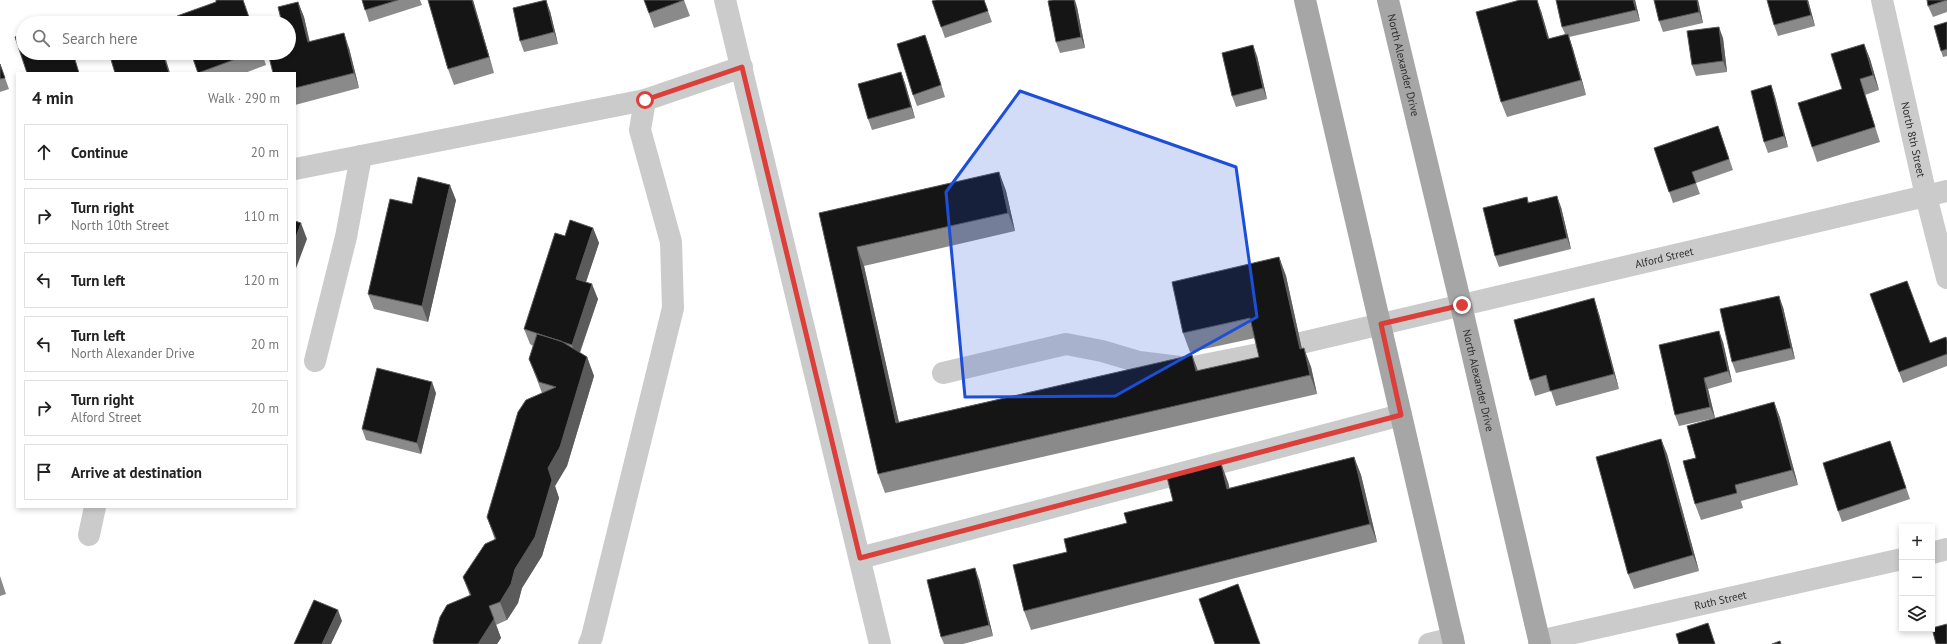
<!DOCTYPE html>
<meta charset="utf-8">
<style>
:root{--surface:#fff;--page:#f2f2f2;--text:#222;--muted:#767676;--line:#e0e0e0}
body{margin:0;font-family:"PT Sans",sans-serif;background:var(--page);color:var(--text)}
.controls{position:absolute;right:12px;bottom:12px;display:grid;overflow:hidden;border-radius:0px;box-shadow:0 2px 6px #0003}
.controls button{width:36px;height:36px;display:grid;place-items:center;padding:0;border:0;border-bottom:1px solid var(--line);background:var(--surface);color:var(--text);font:20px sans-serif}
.stop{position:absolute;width:12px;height:12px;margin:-9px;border:3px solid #dc3e39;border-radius:50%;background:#fff}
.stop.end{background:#dc3e39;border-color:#fff;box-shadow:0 1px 4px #0008}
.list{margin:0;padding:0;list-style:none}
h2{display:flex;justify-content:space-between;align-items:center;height:52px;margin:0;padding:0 16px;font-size:17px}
h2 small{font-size:13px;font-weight:400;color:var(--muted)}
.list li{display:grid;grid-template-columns:26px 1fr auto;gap:12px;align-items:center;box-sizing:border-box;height:56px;margin:0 8px 8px;padding:0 8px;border:1px solid var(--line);border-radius:0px}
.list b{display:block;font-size:15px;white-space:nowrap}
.list p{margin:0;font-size:13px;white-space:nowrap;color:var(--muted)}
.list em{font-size:13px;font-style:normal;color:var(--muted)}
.icon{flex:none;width:22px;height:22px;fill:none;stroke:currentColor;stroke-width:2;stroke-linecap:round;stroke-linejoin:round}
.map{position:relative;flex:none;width:1947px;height:644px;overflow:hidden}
.search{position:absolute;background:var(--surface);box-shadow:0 2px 6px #0003;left:16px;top:16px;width:280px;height:44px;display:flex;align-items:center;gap:10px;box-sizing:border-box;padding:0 14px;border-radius:22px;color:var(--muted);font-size:15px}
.panel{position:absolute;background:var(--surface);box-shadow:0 2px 6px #0003;left:16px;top:72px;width:280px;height:436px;border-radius:0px}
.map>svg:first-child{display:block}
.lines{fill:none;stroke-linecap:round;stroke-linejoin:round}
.minor{stroke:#cbcbcb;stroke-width:22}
.major{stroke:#a6a6a6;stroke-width:22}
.wall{fill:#8a8a8a}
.shaded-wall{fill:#5b5b5b}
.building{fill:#151515;stroke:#5b5b5b}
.route{stroke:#dc3e39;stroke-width:5}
.marked{fill:#1d4ed8;fill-opacity:0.2;stroke:#1d4ed8;stroke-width:3;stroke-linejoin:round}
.labels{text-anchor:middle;stroke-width:4;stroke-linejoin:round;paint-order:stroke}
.street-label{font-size:11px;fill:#2e2e2e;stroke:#fff}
</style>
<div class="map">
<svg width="1947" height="644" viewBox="0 0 1947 644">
<rect width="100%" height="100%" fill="#fff"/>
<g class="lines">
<g class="minor">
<path d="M725,0L880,644"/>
<path id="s1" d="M1882,0L1926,196L1947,278"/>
<path d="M295,169L645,100"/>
<path id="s2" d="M1301,343L1947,191"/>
<path d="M315,361L346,237L361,156"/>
<path d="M943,373L1066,344L1102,351L1139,362L1188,368L1259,354"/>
<path d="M89,535L95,507"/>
<path d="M1932,553L1947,549"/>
<path d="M860,558L1401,415"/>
<path id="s3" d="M1539,641L1902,559"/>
<path d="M589,644L592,637L673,308L671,242L640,130L645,100L742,67"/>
<path d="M1429,644L1453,638"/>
</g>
<g class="major">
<path d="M1305,0L1454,644"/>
<path id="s4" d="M1388,0L1461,305L1540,644"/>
</g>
</g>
<path class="wall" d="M362,0H420L422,5L369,22Z
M428,0H474H473L494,73L454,85L448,69Z
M644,0H684L690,16L654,28Z
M984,0L992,22L945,38L932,1Z
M1635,0L1640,21L1569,37L1573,49L1586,95L1507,117L1501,102L1541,11L1549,39L1565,34L1562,27Z
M1698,0L1703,23L1663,32L1659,21Z
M1808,0L1815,26L1778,36L1774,25Z
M1947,0V12L1933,17L1928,6Z
M298,2L304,17L310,42L349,48L359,88L295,105V73L289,53Z
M1077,7L1085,48L1060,53L1056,42Z
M550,11L558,44L524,52L520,41Z
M1947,22V56L1943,57L1941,51Z
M925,35L945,97L917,106L913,95Z
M1723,38L1727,72L1696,76L1692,65Z
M1864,44L1870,59L1879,90L1865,95L1880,142L1817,162L1812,147L1842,89Z
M191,53H262L266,65L245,73H198Z
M1257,56L1267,99L1236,107L1232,96Z
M0,64L9,89L0,92Z
M905,83L915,118L872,130L868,119Z
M1771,85L1775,97L1788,147L1768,153L1764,142Z
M1718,126L1733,170L1696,183L1700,194L1673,203L1654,148Z
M999,172L1006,191L1015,231L864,266L899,422L1192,355L1198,371L1259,357L1255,338L1190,352L1183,333L1279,257L1286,276L1302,349L1311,367L1317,394L885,493L878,474L819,213Z
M1527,197L1529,203L1561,207L1571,249L1499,267L1495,256Z
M456,200L428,322L374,309L368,294L412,204Z
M593,228L599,243L586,282L598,299L580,353L587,357L594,376L567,466L555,486L559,498L542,556L522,588L518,603L507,620L496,625L501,638L497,644H434L470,596L463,577L495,540L487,517L542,393L529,359L533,346L530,344L524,329L565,236Z
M1870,294L1930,343L1947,341V366L1903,383Z
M1783,307L1795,359L1736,373L1732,362Z
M1599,314L1619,389L1556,406L1551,391L1535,396L1530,380Z
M1723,342L1732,382L1708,389L1715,418L1679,426L1675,415Z
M436,393L421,454L366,440L362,429Z
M1774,402L1780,418L1798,485L1741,501L1743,508L1701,520L1695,504L1696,458Z
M1661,439L1667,454L1699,571L1634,589L1628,574Z
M1890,441L1910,499L1842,522L1838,511Z
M1354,457L1361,475L1377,542L1031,630L1024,611L1067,552L1173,501L1228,482L1229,488Z
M0,576L6,594L0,596Z
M979,579L993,636L963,644H944L941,637Z"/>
<path class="shaded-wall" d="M472,0H473L494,73L489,57Z
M546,0L550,11L558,44L554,32Z
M1074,0H1075L1077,7L1085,48L1081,37Z
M1537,0L1541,11L1554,55L1548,39Z
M1633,0H1635L1640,21L1636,10Z
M1697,0H1698L1703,23L1699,12Z
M1807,0H1808L1815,26L1811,15Z
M298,2L304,17L313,58L308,42Z
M1719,27L1723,38L1727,72L1723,61Z
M344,33L349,48L359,88L354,73Z
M1568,34L1573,49L1586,95L1581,80Z
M925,35L929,46L945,97L941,85Z
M1864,44L1870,59L1879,90L1873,75Z
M1253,45L1257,56L1267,99L1263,88Z
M163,53H164L170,73H169Z
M901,72L905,83L915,118L911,107Z
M1771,85L1775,97L1788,147L1784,136Z
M999,172L1006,191L1015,231L1008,213Z
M450,185L456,200L428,322L422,306Z
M1557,196L1561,207L1571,249L1567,238Z
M301,223L307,239L295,271V240Z
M593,228L599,243L582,294L576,279Z
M857,247L864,266L903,441L896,423Z
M1279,257L1286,276L1306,368L1300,349Z
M592,284L598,299L577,360L572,345Z
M1779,296L1783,307L1795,359L1791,348Z
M1594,298L1599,314L1619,389L1614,374Z
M1719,331L1723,342L1732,382L1728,371Z
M1304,348L1311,367L1317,394L1310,375Z
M1192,355L1199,374L1196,371Z
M587,357L594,376L567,466L555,486L559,498L542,556L522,588L518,603L507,620L500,602Z
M1704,378L1708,389L1715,418L1710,407Z
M432,382L436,393L421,454L417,443Z
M1774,402L1780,418L1798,485L1792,470Z
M1661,439L1667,454L1699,571L1693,555Z
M1354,457L1361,475L1377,542L1370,524Z
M1221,463L1228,482L1234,507L1227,489Z
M975,568L979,579L993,636L989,625Z
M338,610L342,621L331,644H322Z
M494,619L501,638L497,644H478Z"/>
<path class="building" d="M216,0H243L251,23H180L177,16L216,2Z
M362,0H398L365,10Z
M428,0H472L489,57L448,69Z
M546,0L554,32L520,41L513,8Z
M644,0H684L649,13Z
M936,0H984L988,11L941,27L932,1Z
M1053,0H1074L1081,37L1056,42L1048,1Z
M1520,0H1537L1548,39L1568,34L1581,80L1501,102L1476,12Z
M1556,0H1633L1636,10L1562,27Z
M1654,0H1697L1699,12L1659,21Z
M1767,0H1807L1811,15L1774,25Z
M1927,0H1947L1928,6Z
M298,2L308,42L344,33L354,73L295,88V73H273L268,53H289V23H282L278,7Z
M1947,22V49L1941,51L1934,26Z
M1719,27L1723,61L1692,65L1687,31Z
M23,34V53H59L60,57L70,53H73L79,73H27L15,37Z
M925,35L941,85L913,95L897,44Z
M1864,44L1873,75L1860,79L1875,127L1812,147L1798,103L1842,89L1831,54Z
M1253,45L1263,88L1232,96L1222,53Z
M109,53H163L169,73H115Z
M191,53H252L198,73Z
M0,64L5,78L0,79Z
M901,72L911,107L868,119L858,84Z
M1771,85L1784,136L1764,142L1751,91Z
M1718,126L1729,159L1692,172L1696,183L1669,192L1654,148Z
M999,172L1008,213L857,247L896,423L1192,355L1196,371L1259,357L1250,318L1183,333L1172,282L1279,257L1300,349L1304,348L1310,375L878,474L819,213Z
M418,177L450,185L422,306L368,294L390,199L412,204Z
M1557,196L1567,238L1495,256L1483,208L1527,197L1528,203Z
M570,220L593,228L576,279L592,284L572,345L524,329L555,233L565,236Z
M295,221L301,223L295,240Z
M1907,281L1930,343L1946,337L1947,341V354L1899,372L1870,294Z
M1779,296L1791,348L1732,362L1720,309Z
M1594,298L1614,374L1550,391L1546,375L1530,380L1514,320Z
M1719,331L1728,371L1704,378L1710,407L1675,415L1659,345Z
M537,334L561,341L587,357L560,447L548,468L552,480L535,537L515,569L511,584L500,602L489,606L494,619L478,644H434L433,641L440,617L447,605L471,595L463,577L485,544L496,539L487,517L518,412L526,400L556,387L539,382L529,359Z
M377,368L432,382L417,443L362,429Z
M1774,402L1792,470L1735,485L1737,493L1695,504L1683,461L1696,458L1687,426Z
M1661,439L1693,555L1628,574L1596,457Z
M1890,441L1906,488L1838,511L1823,463Z
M1354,457L1370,524L1024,611L1013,565L1067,552L1064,539L1127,523L1124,513L1173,501L1167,477L1221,463L1227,489Z
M975,568L989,625L941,637L927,580Z
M1238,584L1260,644H1215L1199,599Z
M314,600L338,610L322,644H294Z
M1708,623L1715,644H1679L1676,634Z
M1947,624V644H1936L1932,628Z
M1780,641L1781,644H1772Z"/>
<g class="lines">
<path class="route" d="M645,100L742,67L860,558L1401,415L1381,324L1462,305"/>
</g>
<path class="marked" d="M1020,91L1236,167L1257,317L1115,396L965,397L946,192Z"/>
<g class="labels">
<g class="street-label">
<text dy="4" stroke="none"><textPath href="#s4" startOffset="67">North Alexander Drive</textPath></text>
<text dy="4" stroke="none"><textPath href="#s1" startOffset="143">North 8th Street</textPath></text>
<text dy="4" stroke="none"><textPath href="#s2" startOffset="373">Alford Street</textPath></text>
<text dy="4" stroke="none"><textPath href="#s4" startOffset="391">North Alexander Drive</textPath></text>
<text dy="4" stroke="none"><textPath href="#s3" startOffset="186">Ruth Street</textPath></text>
</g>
</g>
</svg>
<div class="controls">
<button>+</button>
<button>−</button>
<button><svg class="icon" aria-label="layers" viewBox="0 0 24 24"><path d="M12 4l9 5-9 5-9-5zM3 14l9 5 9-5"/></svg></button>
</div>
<div class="stop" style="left:645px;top:100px"></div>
<div class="stop end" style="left:1462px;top:305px"></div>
<div class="search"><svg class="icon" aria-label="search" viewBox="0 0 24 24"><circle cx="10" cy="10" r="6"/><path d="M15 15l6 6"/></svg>Search here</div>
<section class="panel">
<h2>4 min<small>Walk · 290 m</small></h2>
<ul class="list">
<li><svg class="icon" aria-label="ahead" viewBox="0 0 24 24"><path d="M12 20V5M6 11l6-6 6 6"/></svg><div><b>Continue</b></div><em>20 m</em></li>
<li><svg class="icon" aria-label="right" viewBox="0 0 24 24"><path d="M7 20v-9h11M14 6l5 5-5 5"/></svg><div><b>Turn right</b><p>North 10th Street</p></div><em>110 m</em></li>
<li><svg class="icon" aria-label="left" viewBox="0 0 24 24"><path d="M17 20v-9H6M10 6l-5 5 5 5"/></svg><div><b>Turn left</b></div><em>120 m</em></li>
<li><svg class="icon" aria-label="left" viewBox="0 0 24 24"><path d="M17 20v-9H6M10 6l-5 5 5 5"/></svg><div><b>Turn left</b><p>North Alexander Drive</p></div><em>20 m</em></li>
<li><svg class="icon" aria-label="right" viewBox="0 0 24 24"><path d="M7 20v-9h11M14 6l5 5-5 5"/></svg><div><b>Turn right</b><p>Alford Street</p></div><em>20 m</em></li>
<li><svg class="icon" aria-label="arrive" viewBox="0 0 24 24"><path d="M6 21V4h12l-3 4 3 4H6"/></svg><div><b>Arrive at destination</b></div></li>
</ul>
</section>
</div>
